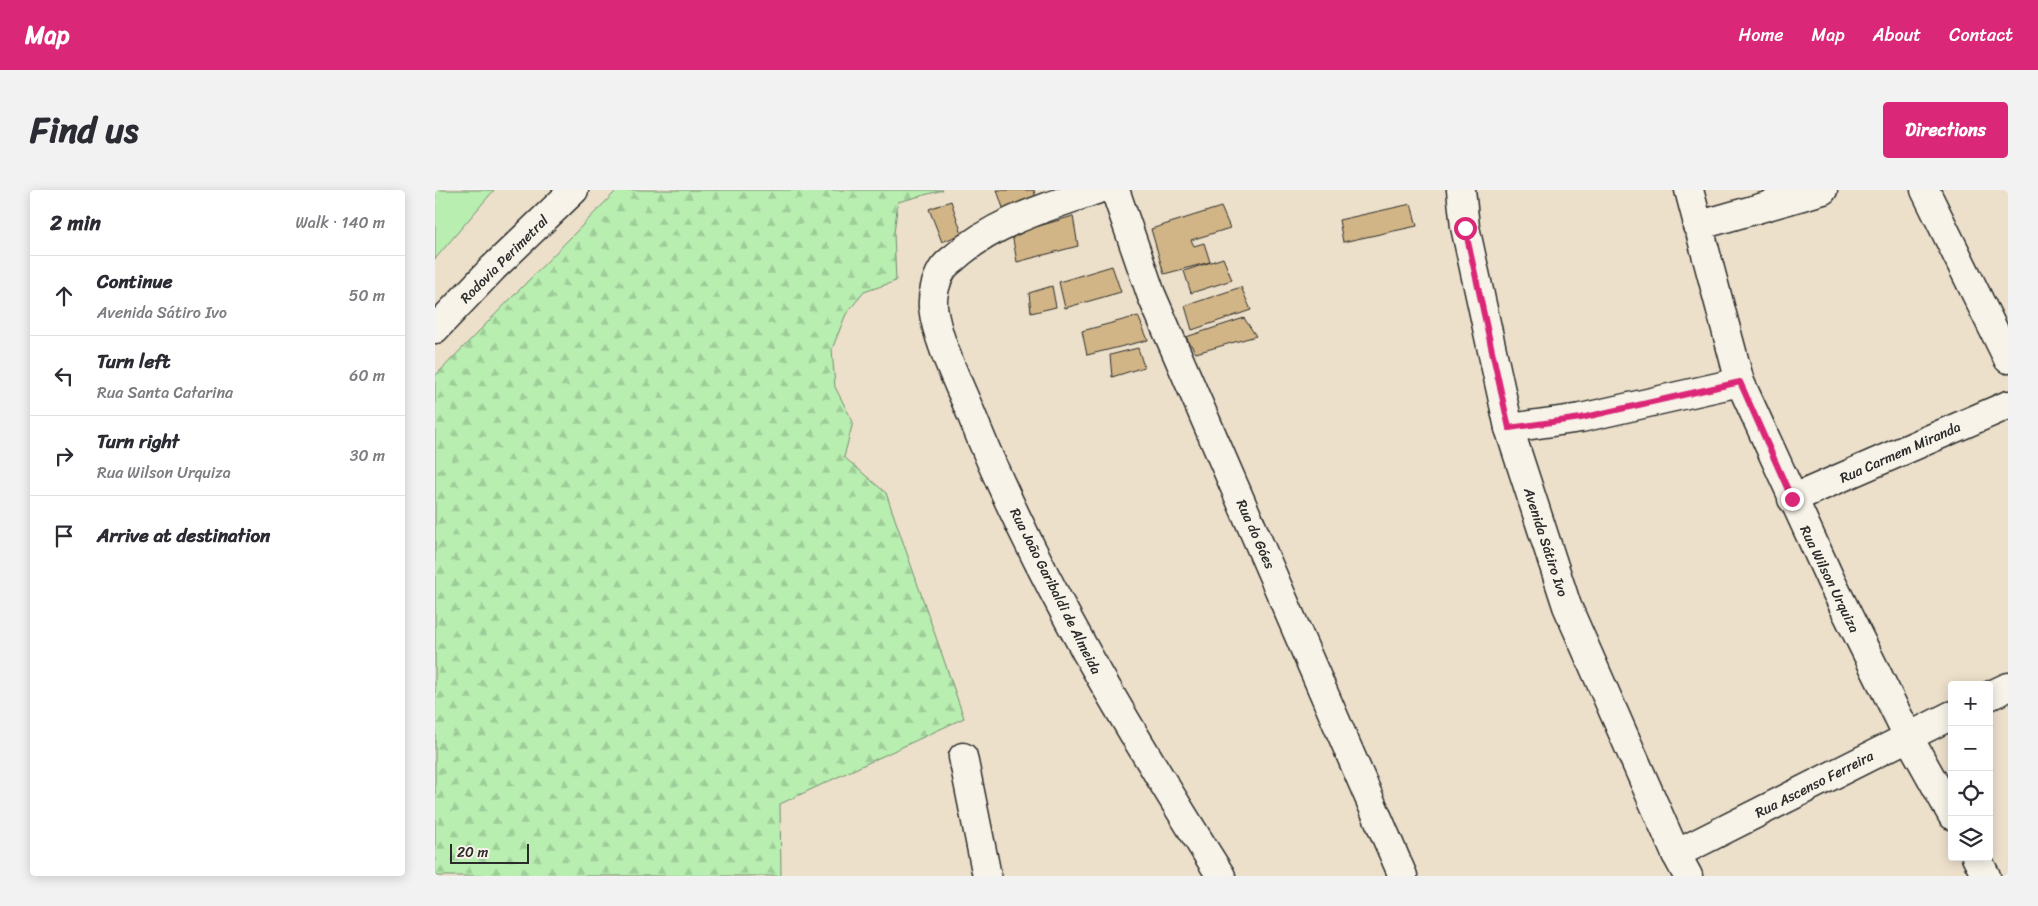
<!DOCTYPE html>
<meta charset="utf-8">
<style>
:root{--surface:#fff;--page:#f2f2f3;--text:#2b2b33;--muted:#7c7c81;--line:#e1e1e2;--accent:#db2777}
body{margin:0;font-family:Sriracha,sans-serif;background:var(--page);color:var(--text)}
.controls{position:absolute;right:15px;bottom:15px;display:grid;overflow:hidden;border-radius:5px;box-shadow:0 2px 12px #0003}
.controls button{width:45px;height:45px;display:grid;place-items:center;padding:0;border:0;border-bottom:1px solid var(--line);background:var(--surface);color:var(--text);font:25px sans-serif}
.scale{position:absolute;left:15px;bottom:12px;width:79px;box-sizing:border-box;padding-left:5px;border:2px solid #2b2b2b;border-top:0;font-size:14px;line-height:18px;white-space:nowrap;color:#2b2b2b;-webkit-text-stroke:4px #f7f3e8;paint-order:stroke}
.stop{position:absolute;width:15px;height:15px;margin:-11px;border:4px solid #db2777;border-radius:50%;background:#fff}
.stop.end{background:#db2777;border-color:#fff;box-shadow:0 1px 5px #0008}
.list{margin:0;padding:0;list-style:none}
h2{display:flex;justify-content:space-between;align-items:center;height:65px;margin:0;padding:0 20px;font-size:21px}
h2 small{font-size:16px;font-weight:400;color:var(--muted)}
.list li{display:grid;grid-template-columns:32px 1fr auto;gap:15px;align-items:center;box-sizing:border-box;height:80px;padding:0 20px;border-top:1px solid var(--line)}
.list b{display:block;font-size:19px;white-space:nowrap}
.list p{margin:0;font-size:16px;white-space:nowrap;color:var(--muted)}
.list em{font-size:16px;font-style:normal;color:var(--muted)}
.icon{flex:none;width:28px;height:28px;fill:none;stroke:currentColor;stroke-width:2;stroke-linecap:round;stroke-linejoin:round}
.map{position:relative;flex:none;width:1573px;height:686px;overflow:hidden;border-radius:5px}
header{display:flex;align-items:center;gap:30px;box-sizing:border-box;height:70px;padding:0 25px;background:var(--accent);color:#fff}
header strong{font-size:24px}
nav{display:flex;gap:28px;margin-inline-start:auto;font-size:18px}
.intro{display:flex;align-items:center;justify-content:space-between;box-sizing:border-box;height:120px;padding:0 30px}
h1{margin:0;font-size:35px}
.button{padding:12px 22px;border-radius:5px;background:var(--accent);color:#fff;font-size:18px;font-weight:700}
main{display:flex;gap:30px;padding:0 30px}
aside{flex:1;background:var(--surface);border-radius:5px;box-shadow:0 2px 12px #0003}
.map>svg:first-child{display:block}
.green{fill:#b8eeb0;stroke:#728c6e}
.forest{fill:url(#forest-firs);stroke:#728c6e}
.building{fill:#d1b586;stroke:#2b2b2b}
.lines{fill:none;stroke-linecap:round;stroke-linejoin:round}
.minor-casing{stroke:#2b2b2b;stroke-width:31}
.major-casing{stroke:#2b2b2b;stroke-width:31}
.minor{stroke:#f7f3e8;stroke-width:28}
.major{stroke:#f7f3e8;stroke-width:28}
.route{stroke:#db2777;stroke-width:6}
.labels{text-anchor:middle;stroke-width:4.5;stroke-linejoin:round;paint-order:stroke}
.street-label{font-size:14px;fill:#2b2b2b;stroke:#f7f3e8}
</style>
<header>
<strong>Map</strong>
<nav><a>Home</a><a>Map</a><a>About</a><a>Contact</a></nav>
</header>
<div class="intro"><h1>Find us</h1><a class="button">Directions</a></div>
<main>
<aside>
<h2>2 min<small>Walk · 140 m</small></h2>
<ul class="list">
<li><svg class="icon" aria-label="ahead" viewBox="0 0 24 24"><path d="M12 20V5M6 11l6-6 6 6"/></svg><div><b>Continue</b><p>Avenida Sátiro Ivo</p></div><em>50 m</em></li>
<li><svg class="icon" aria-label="left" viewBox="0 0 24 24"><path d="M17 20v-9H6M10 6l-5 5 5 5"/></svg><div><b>Turn left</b><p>Rua Santa Catarina</p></div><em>60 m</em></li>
<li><svg class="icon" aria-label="right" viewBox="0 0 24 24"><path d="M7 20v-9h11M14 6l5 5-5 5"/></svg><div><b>Turn right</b><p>Rua Wilson Urquiza</p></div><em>30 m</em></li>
<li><svg class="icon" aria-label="arrive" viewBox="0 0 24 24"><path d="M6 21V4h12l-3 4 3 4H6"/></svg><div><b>Arrive at destination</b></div></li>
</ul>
</aside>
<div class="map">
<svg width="1573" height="686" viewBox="0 0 1573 686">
<defs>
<pattern id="forest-firs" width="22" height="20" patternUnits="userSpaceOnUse" patternTransform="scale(1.25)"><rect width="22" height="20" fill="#b8eeb0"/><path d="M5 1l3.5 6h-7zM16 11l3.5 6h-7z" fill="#9ecc98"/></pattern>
</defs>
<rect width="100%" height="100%" fill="#ece0cb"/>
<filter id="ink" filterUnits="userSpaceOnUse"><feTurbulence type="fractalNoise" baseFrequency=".02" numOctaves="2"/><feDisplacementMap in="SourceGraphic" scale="10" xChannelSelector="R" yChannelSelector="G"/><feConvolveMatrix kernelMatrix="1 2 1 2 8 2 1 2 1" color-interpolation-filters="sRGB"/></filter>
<g filter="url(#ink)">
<path class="green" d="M0,0H59L0,69Z"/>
<path class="forest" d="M182,0H508L463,12L459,43L461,91L429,102L411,124L397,159L400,197L418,232L409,267L451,303L529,528L345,614L346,686H0V186Z"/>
<path class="building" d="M562,0H599L602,13L569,21Z
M516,11L527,44L507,52L494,19Z
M976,14L982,36L908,52L904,30Z
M786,17L795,38L756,50L759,56L769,53L775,72L729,84L716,39Z
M638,26L643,56L582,72L577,44Z
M788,68L797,90L756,103L749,81Z
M677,76L686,102L630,118L624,92Z
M617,96L621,117L596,123L594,103Z
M806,97L816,120L757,140L750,116Z
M703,126L713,150L652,165L647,141Z
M809,128L821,146L761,163L751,147Z
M703,158L709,177L677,187L675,165Z"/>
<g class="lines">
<g class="minor-casing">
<path id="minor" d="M661,0C612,17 559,32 519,68C515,71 510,75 507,80C501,90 497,105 498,117C502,151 524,194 537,226C602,389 693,538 786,686
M680,0L716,104L968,686
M1254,0L1305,192L1396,391L1473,546L1517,625
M1490,0L1573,169
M1262,36L1388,0
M1074,238L1146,228L1305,192
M1357,309L1573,215
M1554,506L1573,497
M528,567L552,686
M1241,664L1517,525
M1541,667L1551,686"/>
</g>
<g class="major-casing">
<path id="major" d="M1026,0L1030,37L1074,238L1132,416L1241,664L1253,686
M0,139L58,78L139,0"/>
</g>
<use href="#minor" class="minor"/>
<use href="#major" class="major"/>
</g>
</g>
<g class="lines" filter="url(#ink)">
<path class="route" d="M1030,38L1074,238L1146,228L1305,192L1357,309"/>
</g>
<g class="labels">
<g class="street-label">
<text transform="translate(69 69) rotate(-45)" y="5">Rodovia Perimetral</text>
<text transform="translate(1465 262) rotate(-24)" y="5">Rua Carmem Miranda</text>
<text transform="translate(821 344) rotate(66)" y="5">Rua do Góes</text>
<text transform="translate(1111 352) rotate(72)" y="5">Avenida Sátiro Ivo</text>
<text transform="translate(1395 389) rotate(64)" y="5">Rua Wilson Urquiza</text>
<text transform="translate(621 401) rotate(63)" y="5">Rua João Garibaldi de Almeida</text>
<text transform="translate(1379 594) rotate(-27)" y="5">Rua Ascenso Ferreira</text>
</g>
</g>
</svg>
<div class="controls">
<button>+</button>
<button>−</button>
<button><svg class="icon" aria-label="locate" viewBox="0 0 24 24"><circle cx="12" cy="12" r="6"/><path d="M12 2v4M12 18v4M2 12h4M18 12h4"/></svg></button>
<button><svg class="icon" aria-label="layers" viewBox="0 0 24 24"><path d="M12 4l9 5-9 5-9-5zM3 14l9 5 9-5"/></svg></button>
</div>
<div class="scale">20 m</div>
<div class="stop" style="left:1030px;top:38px"></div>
<div class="stop end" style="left:1357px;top:309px"></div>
</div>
</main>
